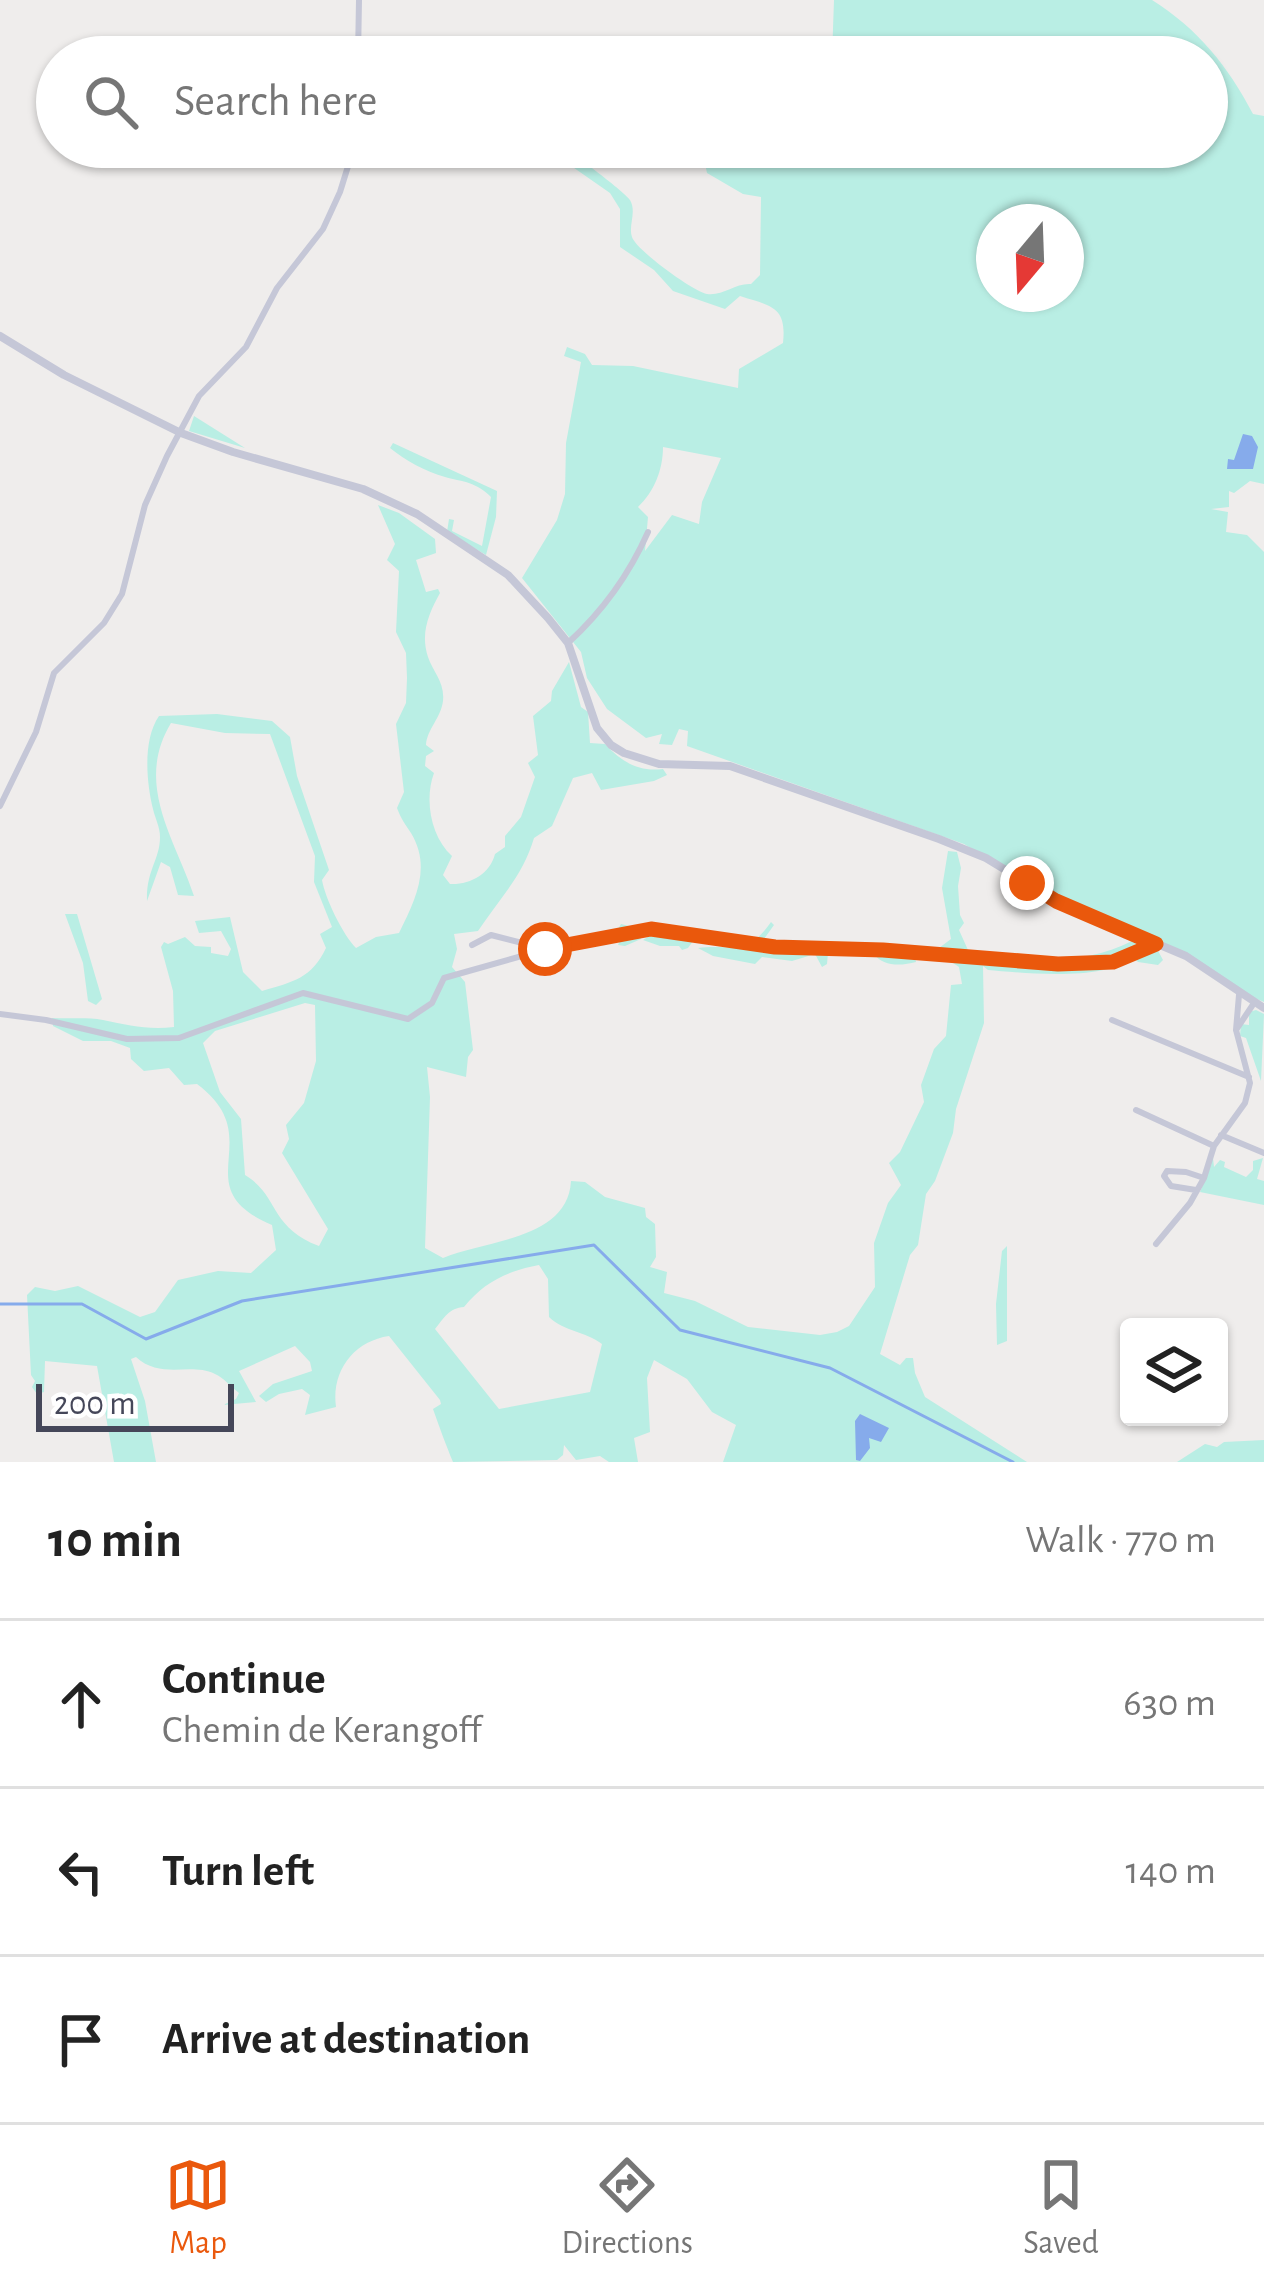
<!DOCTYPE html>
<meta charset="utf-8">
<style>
:root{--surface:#fff;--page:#f6f6f6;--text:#222;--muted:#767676;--line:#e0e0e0;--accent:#ea580c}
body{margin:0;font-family:"Alegreya Sans",sans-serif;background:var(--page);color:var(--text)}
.controls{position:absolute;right:36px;bottom:36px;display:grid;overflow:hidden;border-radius:12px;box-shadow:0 3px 9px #0004}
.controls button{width:108px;height:108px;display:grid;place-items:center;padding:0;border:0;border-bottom:3px solid var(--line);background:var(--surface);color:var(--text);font:60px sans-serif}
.compass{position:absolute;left:976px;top:204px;width:108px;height:108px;border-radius:50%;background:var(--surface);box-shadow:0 3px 9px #0004;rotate:199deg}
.scale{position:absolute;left:36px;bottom:30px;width:198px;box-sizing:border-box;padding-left:12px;border:6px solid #454759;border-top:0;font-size:33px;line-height:42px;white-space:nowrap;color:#454759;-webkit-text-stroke:9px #fff;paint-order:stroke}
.stop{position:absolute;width:36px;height:36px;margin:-27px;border:9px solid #ea580c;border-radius:50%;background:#fff}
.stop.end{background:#ea580c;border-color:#fff;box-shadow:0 3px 12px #0008}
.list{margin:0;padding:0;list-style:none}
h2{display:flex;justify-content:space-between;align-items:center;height:156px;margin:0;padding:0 48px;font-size:51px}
h2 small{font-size:39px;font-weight:400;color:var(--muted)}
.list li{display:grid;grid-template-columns:78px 1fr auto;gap:36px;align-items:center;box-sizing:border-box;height:168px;padding:0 48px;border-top:3px solid var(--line)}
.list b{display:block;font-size:45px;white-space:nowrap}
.list p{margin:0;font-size:39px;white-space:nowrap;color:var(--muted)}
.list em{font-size:39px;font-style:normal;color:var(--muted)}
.icon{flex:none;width:66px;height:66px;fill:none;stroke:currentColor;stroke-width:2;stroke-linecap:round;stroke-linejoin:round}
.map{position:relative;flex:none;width:1264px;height:1462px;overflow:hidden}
.search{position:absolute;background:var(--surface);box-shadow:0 3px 9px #0004;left:36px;right:36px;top:36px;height:132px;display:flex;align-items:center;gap:30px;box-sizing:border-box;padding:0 42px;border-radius:66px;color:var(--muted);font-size:45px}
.sheet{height:660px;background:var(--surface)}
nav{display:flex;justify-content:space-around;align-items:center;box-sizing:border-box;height:168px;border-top:3px solid var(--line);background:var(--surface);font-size:33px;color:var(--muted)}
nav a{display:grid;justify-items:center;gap:6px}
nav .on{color:var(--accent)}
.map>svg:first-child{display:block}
.green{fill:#b9eee4;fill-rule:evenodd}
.water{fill:#86abeb}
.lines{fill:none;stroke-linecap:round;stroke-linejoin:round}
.stream{stroke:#86abeb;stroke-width:3}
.minor{stroke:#c5c7d7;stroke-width:6}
.tertiary{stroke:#c5c7d7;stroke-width:8}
.route{stroke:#ea580c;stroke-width:15}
</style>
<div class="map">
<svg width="1264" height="1462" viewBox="0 0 1264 1462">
<rect width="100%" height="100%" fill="#efedec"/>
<path class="green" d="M834,0H1152C1198,29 1228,66 1253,114L1264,116V484L1250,481L1234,493L1229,491V507L1211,509L1228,512L1226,532L1247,535L1264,552V1002L1240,992L1213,971L1058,900L964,844L687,746L688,731L679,729L672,745L659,744L662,734L646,738L607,709L587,678L581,652L522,578L557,520L565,494L566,443L581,362L564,356L567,347L585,354L592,365L633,366L738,388L739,369L783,343C787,306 771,306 740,296L725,309L673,291L654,270L620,247V209L610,193L544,147C549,147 559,147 563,148C572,152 626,193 630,200C637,212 628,226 632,237C636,250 694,292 707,294C723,296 735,283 751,284L760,275L761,197L743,194L707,173L704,159L683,154L685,147H1207V57H832ZM994,222H1066V294H994ZM663,447L721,458L702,502L699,524L672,515L645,551L648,517L638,507C654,492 663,470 663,447Z
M194,416L245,448L189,431Z
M393,443L497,491L496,517L486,555L447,532L449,519L454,520L452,531L482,546L491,497C476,482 464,482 445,477C426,472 405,460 390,448Z
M378,505L399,513L435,539L436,553L416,560L426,592L438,589L440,593C429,613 420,633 428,657C433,672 445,682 443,701C441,718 427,729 426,745L434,751L426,756L425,766L434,773C424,800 431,837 452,856L443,875L450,884C470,885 490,874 495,854L505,847V836L521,817L535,777L528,763L538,755L533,716L551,701L552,691L569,662L581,707L588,712L590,743L605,744C622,762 638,772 663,769L667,775L654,781L601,790L592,773L573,778L552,826L534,838C523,876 499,899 478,931L454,934L457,949L452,967L465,982L473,1050L468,1057L466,1077L427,1067L430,1097L425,1248L443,1258C485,1240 568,1240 571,1181L585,1182L605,1197L645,1208L646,1217L655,1224L656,1257L650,1267L667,1272L664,1293L695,1301L748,1327L820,1335L837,1332L849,1326L875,1287L874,1243L888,1203L901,1185L889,1163L900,1152L924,1102L921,1085L934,1049L946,1036L951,985L962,984L959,967L935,951L951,939L942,888L948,851L957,852L961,868L958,886L960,915L964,923L959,930L968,950L965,954C1021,958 1081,968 1132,941L1150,949L1156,947L1163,960L1158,965L1138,962L1132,956C1111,982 1022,973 988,970L983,966L984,1023L956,1109L953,1133L935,1181L926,1194L918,1245L910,1255L880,1354L900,1365L906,1358H913L915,1373L925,1397L1027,1462H723L736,1425L712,1412L687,1379L654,1360L647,1378L650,1432L634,1438L638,1462H609L600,1456L576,1460L564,1445L563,1455L557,1460L453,1462C446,1445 440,1429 433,1409L441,1404L440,1400L389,1336C354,1341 331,1371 336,1407L305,1415L310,1395L302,1389L279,1394L266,1402L259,1396L273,1384L312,1371L310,1362L295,1346L239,1371L256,1402L223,1405L236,1399L239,1393C231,1387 223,1377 215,1374C190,1362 161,1380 136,1357L131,1359L145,1401L156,1462H114L97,1366L45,1361L44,1392L37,1394L32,1387L35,1381L31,1375L27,1295L35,1287L55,1291L78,1286L140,1317L155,1312L178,1280L218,1271L251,1273L276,1250L272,1225C182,1187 271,1139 197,1084L184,1085L169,1068L144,1071L131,1059L130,1048L111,1041H83L53,1026L52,1018C69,1019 88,1017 103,1020C128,1025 147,1030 174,1027L173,991L161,947L164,942L168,944L185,937L195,946L211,947V953L228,956L231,949L221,931L199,933L195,921L230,917L243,972L262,991C293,982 312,978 326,948L320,934L332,927L314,882L315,856L270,734L225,733L171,723C134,784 175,839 194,896L178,895L170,867L161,862L147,901C146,870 160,860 160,837C160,827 155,818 153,809C146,781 143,739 159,716L217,714L272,721L290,737L297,776L329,870L322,880C325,898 343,935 356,948L376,937L399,933C415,900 432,868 411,833C405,824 401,819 397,808L404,792L396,724L406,703L407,678L406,653L396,632L399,571L387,560L395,544ZM305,1003L315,1005L316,1061L304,1103L286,1125L289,1139L282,1153L328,1229L319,1246C268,1226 280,1196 245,1175L241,1119L220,1092L203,1043L215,1031ZM539,1265L548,1279L549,1317C565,1332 585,1331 602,1344L590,1392L499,1409L435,1329C444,1318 449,1308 464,1307C484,1282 507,1271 539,1265Z
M65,914H77L102,999L96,1005L88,1001L83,963Z
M771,922L774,925L764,939L768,942L874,948L902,946L913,950L916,962C901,966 883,967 873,953H828L827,964L822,967L815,954L792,961L762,957L755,964L713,956L698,948C734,943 744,960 771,922Z
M621,924L637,928L670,925L685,936L696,937L688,948L682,950L679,946H660L643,940L651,935L638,932L641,939L625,946L618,945L622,936L609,937L605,933L618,929Z
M1256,1010L1264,1014L1261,1081L1246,1038L1240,1036L1241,1024L1249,1025V1012Z
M1213,1158L1214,1167L1220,1160L1225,1162L1224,1167L1246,1177L1253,1170V1161L1263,1158L1257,1179L1264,1181V1205L1200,1192Z
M1007,1246V1341L997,1345L996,1304L1002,1251Z
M1264,1440V1462H1177L1205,1444L1217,1447L1224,1442Z"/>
<path class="water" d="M1243,434L1252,436L1258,447L1253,469H1227L1228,459L1234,460Z
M860,1414L889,1428L881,1442L869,1438L870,1448L860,1461L856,1460L855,1421Z"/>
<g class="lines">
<path class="stream" d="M0,1304H82L146,1339L242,1301L594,1245L680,1330L830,1368L1013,1462"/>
<path class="minor" d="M358,57L359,0
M568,643C603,611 629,575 648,532
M0,806L36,732L54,673L104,623L122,594L145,505L167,456L199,396L246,347L277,288L323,229L340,192L354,147
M472,945L491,935L542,948
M1239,995L1236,1030L1254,1003
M0,1014L46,1020L127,1039L179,1038L303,993L408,1019L432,1003L444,978L579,940L651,929L775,947L883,950L1058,965L1113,962L1156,943
M1112,1020L1249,1077
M1136,1110L1214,1146
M1221,1135L1264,1153
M1196,1190L1171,1186L1164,1176L1167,1171L1186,1172L1204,1178
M1156,1244L1190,1203L1204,1178L1214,1146L1245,1103L1250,1083L1236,1030"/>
<path class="tertiary" d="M0,336L64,375L181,433L233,452L363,489L417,514L508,575L548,618L568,643L597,728L611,745L624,753L659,764L730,766L939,839L986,858L1056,901L1186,956L1264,1008"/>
</g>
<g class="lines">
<path class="route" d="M545,949L651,929L775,947L883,950L1058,964L1113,962L1156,944L1056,901L1027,883"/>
</g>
</svg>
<div class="controls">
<button><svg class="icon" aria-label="layers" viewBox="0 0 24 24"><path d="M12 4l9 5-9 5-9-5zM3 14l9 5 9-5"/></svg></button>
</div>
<svg class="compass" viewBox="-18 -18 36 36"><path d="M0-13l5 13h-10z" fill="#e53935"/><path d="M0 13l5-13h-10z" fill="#767676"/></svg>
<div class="scale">200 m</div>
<div class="stop" style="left:545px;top:949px"></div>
<div class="stop end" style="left:1027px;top:883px"></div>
<div class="search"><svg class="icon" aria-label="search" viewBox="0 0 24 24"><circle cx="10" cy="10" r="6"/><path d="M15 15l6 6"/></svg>Search here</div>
</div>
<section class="sheet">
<h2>10 min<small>Walk · 770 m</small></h2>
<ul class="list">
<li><svg class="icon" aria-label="ahead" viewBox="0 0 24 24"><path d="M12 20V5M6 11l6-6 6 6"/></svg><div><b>Continue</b><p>Chemin de Kerangoff</p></div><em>630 m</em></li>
<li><svg class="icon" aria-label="left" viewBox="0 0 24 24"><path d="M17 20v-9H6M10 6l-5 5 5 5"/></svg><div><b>Turn left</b></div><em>140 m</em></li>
<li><svg class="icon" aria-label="arrive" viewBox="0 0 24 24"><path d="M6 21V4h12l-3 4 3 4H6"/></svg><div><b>Arrive at destination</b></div></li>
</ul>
</section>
<nav>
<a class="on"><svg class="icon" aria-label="map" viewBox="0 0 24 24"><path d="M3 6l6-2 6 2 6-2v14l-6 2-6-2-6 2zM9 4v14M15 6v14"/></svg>Map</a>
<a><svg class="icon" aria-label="directions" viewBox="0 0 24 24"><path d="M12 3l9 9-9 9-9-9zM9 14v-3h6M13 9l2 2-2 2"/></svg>Directions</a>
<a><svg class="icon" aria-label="saved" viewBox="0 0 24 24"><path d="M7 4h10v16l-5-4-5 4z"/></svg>Saved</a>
</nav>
